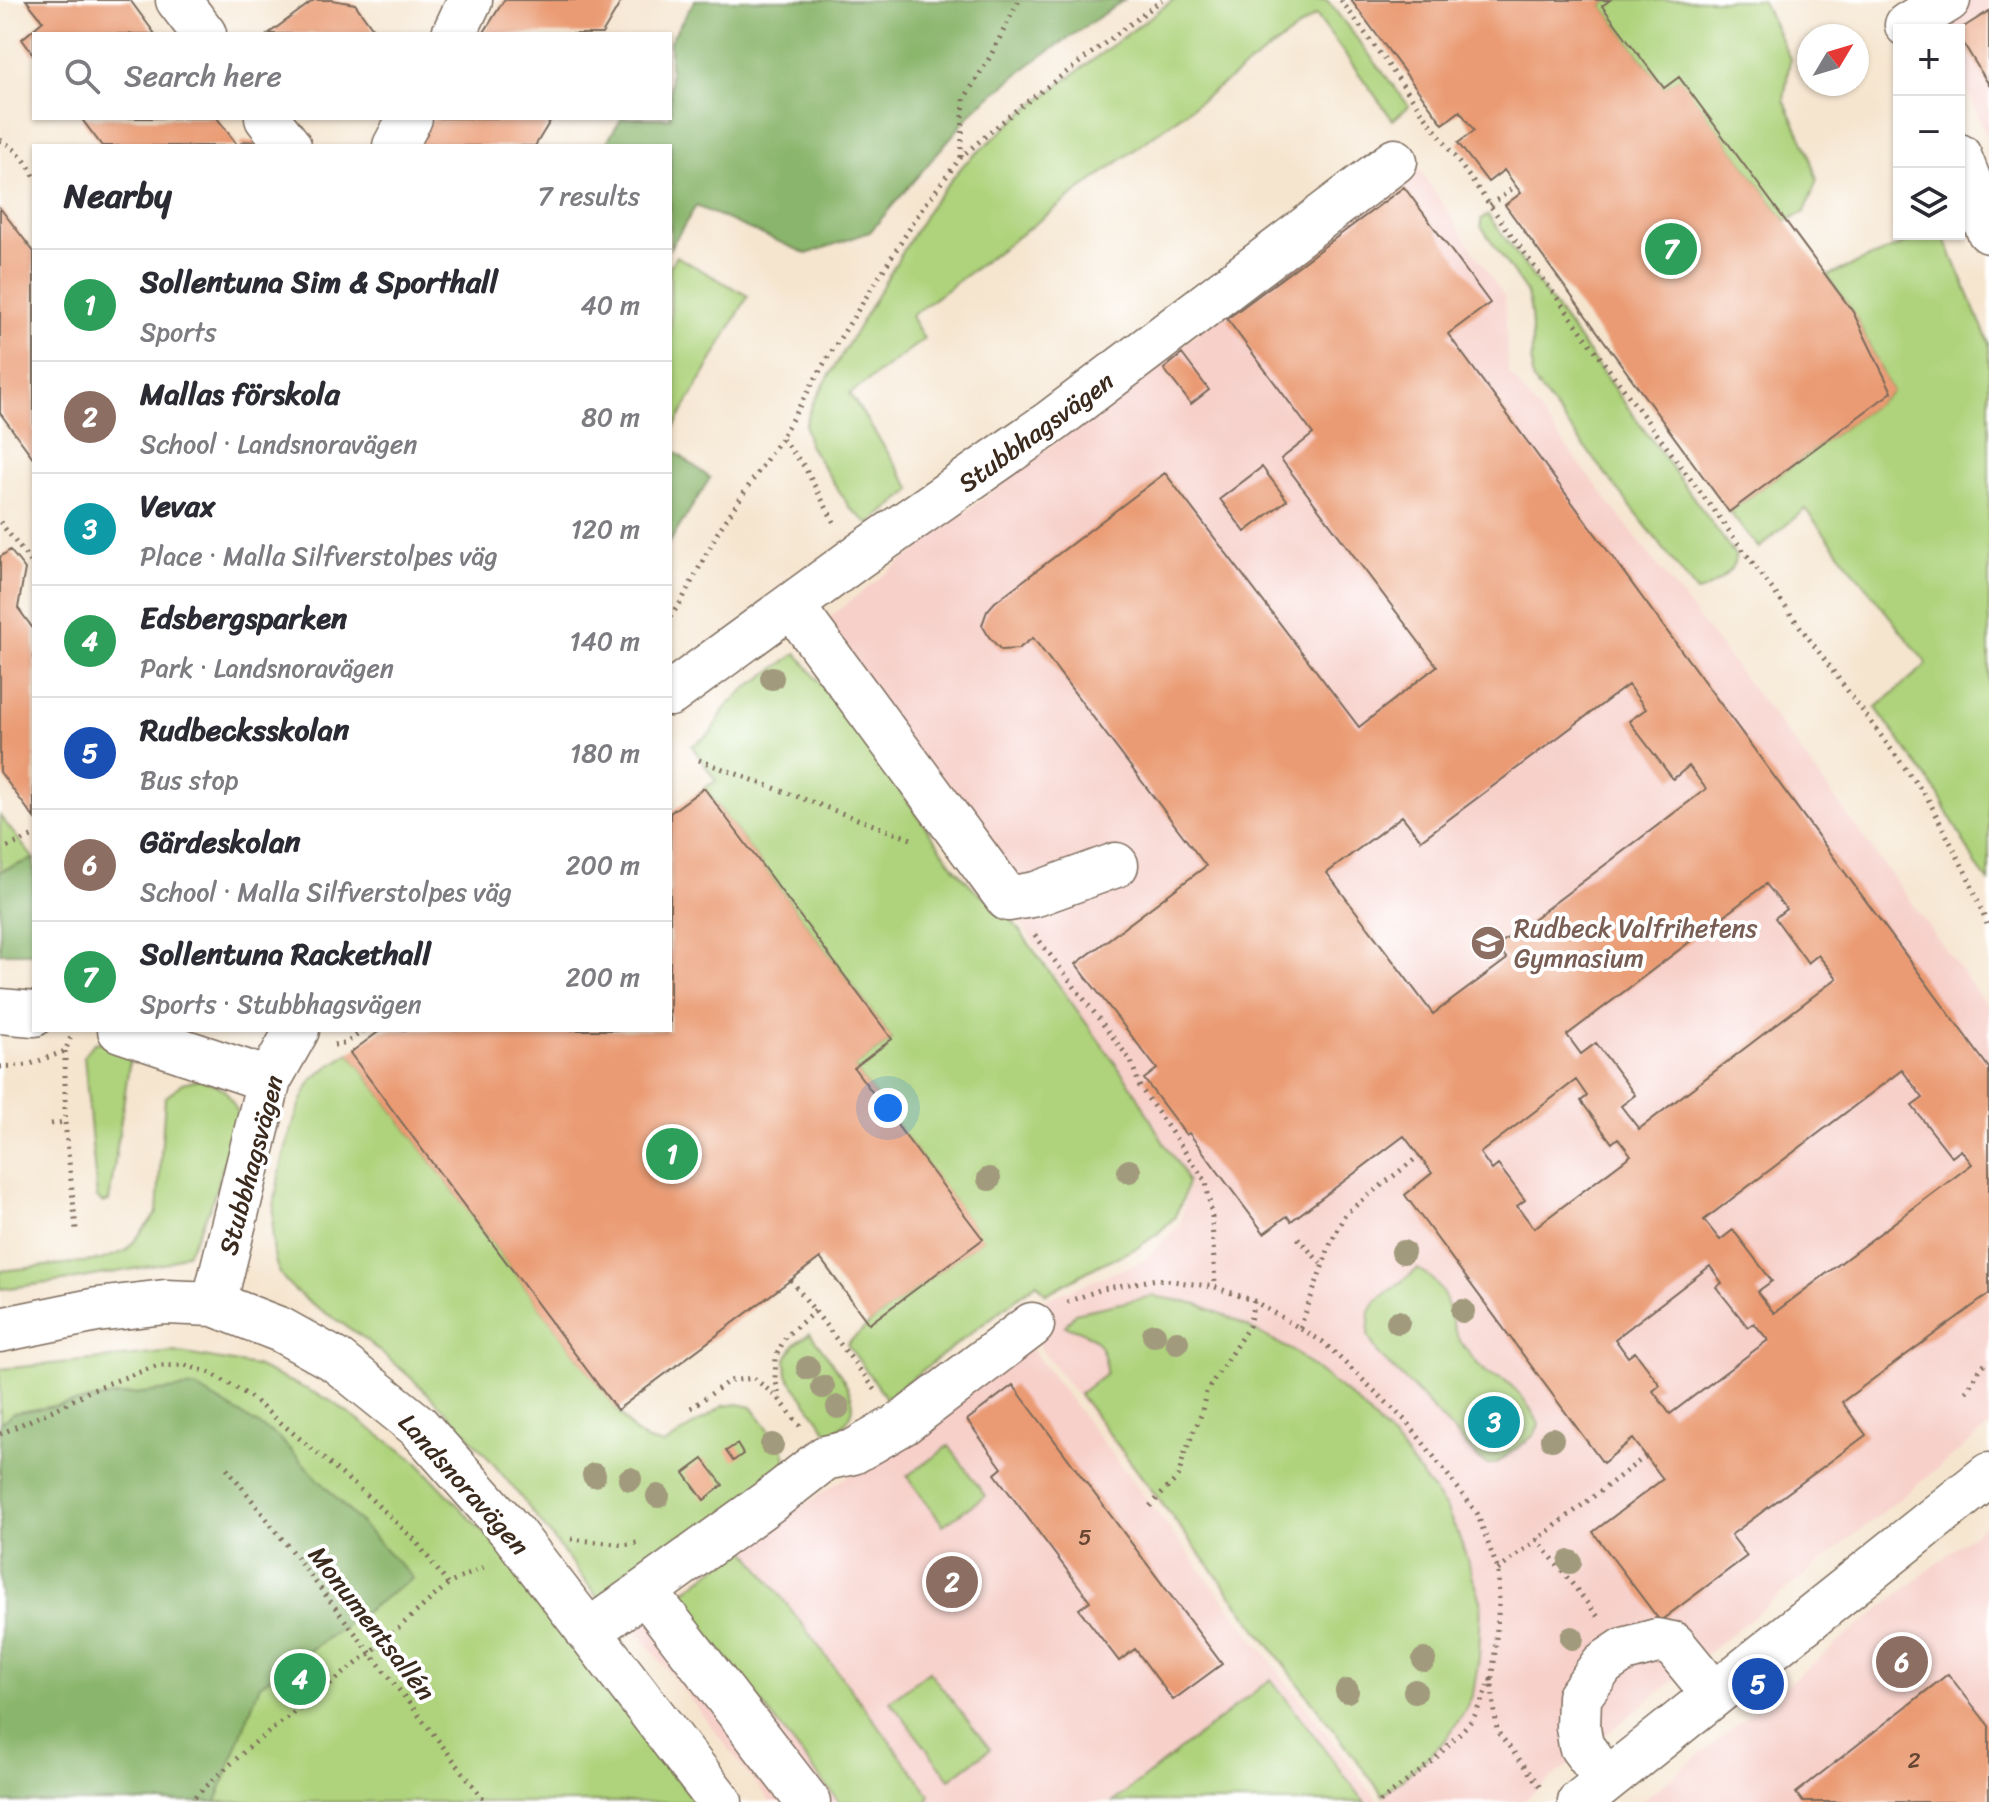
<!DOCTYPE html>
<meta charset="utf-8">
<style>
:root{--surface:#fff;--page:#f2f2f3;--text:#2b2b33;--muted:#7c7c81;--line:#e1e1e2;--accent:#1a73e8}
body{margin:0;font-family:Sriracha,sans-serif;background:var(--page);color:var(--text)}
.controls{position:absolute;right:24px;top:24px;display:grid;overflow:hidden;border-radius:0px;box-shadow:0 2px 6px #0004}
.controls button{width:72px;height:72px;display:grid;place-items:center;padding:0;border:0;border-bottom:2px solid var(--line);background:var(--surface);color:var(--text);font:40px sans-serif}
.compass{position:absolute;left:1797px;top:24px;width:72px;height:72px;border-radius:50%;background:var(--surface);box-shadow:0 2px 6px #0004;rotate:52deg}
.you{position:absolute;left:888px;top:1108px;width:28px;height:28px;margin:-20px;border:6px solid #fff;border-radius:50%;background:#1a73e8;box-shadow:0 0 0 12px #1a73e833}
.badge{display:grid;place-items:center;width:52px;height:52px;border-radius:50%;background:var(--accent);color:#fff;font-size:26px;font-weight:700}
.pin{position:absolute;translate:-50% -50%;border:4px solid #fff;box-shadow:0 2px 8px #0006}
.list{margin:0;padding:0;list-style:none}
h2{display:flex;justify-content:space-between;align-items:center;height:104px;margin:0;padding:0 32px;font-size:34px}
h2 small{font-size:26px;font-weight:400;color:var(--muted)}
.list li{display:grid;grid-template-columns:52px 1fr auto;gap:24px;align-items:center;box-sizing:border-box;height:112px;padding:0 32px;border-top:2px solid var(--line)}
.list b{display:block;font-size:30px;white-space:nowrap}
.list p{margin:0;font-size:26px;white-space:nowrap;color:var(--muted)}
.list em{font-size:26px;font-style:normal;color:var(--muted)}
.icon{flex:none;width:44px;height:44px;fill:none;stroke:currentColor;stroke-width:2;stroke-linecap:round;stroke-linejoin:round}
.map{position:relative;flex:none;width:1989px;height:1802px;overflow:hidden}
.search{position:absolute;background:var(--surface);box-shadow:0 2px 6px #0004;left:32px;top:32px;width:640px;height:88px;display:flex;align-items:center;gap:20px;box-sizing:border-box;padding:0 28px;border-radius:0px;color:var(--muted);font-size:30px}
.panel{position:absolute;background:var(--surface);box-shadow:0 2px 6px #0004;left:32px;top:144px;width:640px;height:888px;border-radius:0px}
.map>svg:first-child{display:block}
.built{fill:#f7d0ca}
.green{fill:#aed37c;stroke:#747e4d;stroke-width:2}
.forest{fill:#8ab56c;stroke:#627045;stroke-width:2}
.building{fill:#ea9b73;fill-rule:evenodd}
.lines{fill:none;stroke-linecap:round;stroke-linejoin:round}
.minor-casing{stroke:#7c6b5c;stroke-width:47}
.path{stroke:#7c6b5c;stroke-width:5;stroke-dasharray:2 6;stroke-linecap:butt}
.minor{stroke:#fff;stroke-width:44}
.tree{fill:#a29a7d}
.labels{text-anchor:middle;stroke-width:8;stroke-linejoin:round;paint-order:stroke}
.number-label{font-size:22px;fill:#674633}
.street-label{font-size:26px;fill:#3b2a1e;stroke:#fff}
.education-label{font-size:26px;fill:#785e54;stroke:#fff;text-anchor:start}
</style>
<div class="map">
<svg width="1989" height="1802" viewBox="0 0 1989 1802">
<rect width="100%" height="100%" fill="#fff"/>
<filter id="ink" filterUnits="userSpaceOnUse"><feTurbulence type="fractalNoise" baseFrequency=".0125" numOctaves="2"/><feDisplacementMap in="SourceGraphic" scale="16" xChannelSelector="R" yChannelSelector="G"/><feConvolveMatrix kernelMatrix="1 2 1 2 8 2 1 2 1" color-interpolation-filters="sRGB"/></filter>
<filter id="wash" filterUnits="userSpaceOnUse"><feTurbulence type="fractalNoise" baseFrequency=".006" numOctaves="4" result="noise"/><feDisplacementMap in="SourceGraphic" scale="32" xChannelSelector="R" yChannelSelector="G"/><feGaussianBlur stdDeviation="1.8" result="paint"/><feColorMatrix in="noise" values="0 0 0 0 0 0 0 0 0 0 0 0 0 0 0 0 0 1.4 0 .05"/><feComposite in="paint" operator="in"/></filter>
<g filter="url(#wash)">
<rect width="100%" height="100%" fill="#f5e5cf"/>
<path class="built" d="M1923,0H1989V143L1959,69V30H1943L1940,21Z
M1416,164L1505,298L1508,371L1794,743L1989,1009V1427L1522,1802H1388L1032,1337L1036,1303L1143,1261L1180,1225L1188,1186L1116,1069L992,878L813,630Z
M1028,1345L1379,1802H770L634,1627L753,1537L853,1473Z
M1989,1521V1802H1641Z"/>
<path class="green" d="M1173,0H1327L1409,106L1393,120L1316,15L911,316L924,339L850,394L912,490L869,524L850,508L809,445L805,426L812,405L930,206L964,164L1031,106Z
M1610,0H1762L1790,59L1784,100L1808,151L1817,180L1805,212L1786,221L1679,78L1664,88L1602,6Z
M1488,215L1735,555C1735,557 1736,560 1735,562C1733,573 1706,591 1697,592L1532,379C1530,349 1536,320 1526,292L1481,226V219Z
M1926,234H1943L1989,343V882L1976,865L1937,792L1876,708L1927,664L1805,509L1759,548L1729,512L1892,392L1853,312L1827,276Z
M676,256L748,296L671,433L670,266Z
M797,653L877,758L955,868L976,891L995,904L1014,923L1133,1088L1162,1140L1182,1170L1187,1182L1183,1199L1174,1218L1157,1234L1137,1248L1099,1265L1046,1294L1037,1283L886,1398L847,1344L869,1324L982,1239L854,1068L892,1039L704,788L716,781L692,746L711,733L725,708L744,690Z
M0,816L34,859L0,871Z
M109,1041L124,1047L130,1058L110,1195L109,1201L103,1203L97,1198L84,1056L94,1043Z
M350,1053L634,1432L648,1441L664,1445L723,1406L738,1404L752,1407L784,1450L786,1459L781,1471L609,1599L597,1597C539,1519 481,1441 409,1376C394,1363 378,1350 362,1337C339,1320 296,1298 281,1275C257,1236 289,1120 311,1082C317,1072 340,1060 350,1053Z
M200,1079C226,1087 228,1091 239,1116L210,1208L188,1252L168,1263L71,1280L0,1289V1271L101,1260L126,1251L157,1213L165,1098L182,1083Z
M1418,1269C1432,1277 1443,1290 1448,1306C1452,1318 1453,1331 1460,1341C1468,1352 1478,1367 1489,1374C1493,1376 1497,1376 1501,1378C1514,1384 1534,1412 1539,1425L1534,1435L1495,1464H1487L1478,1458L1413,1388L1378,1354L1368,1335L1370,1312L1376,1301Z
M1153,1296L1198,1304L1233,1319L1293,1351L1357,1402L1398,1445L1446,1508L1462,1544L1481,1601L1479,1658L1473,1694L1463,1714L1446,1739L1428,1757L1383,1795L1079,1394L1106,1373C1106,1343 1093,1333 1065,1326L1075,1313Z
M810,1333C822,1350 859,1391 852,1412C849,1421 842,1427 835,1432L827,1431L787,1375L786,1359L794,1345Z
M174,1352L256,1366L328,1399L415,1460L506,1556L695,1802H0V1369Z
M949,1446L985,1496L943,1525L907,1476Z
M744,1547L930,1795L927,1802H839L678,1596Z
M929,1671L990,1749L950,1779L890,1701Z
M1271,1679L1365,1802H1113Z"/>
<path class="forest" d="M695,0H1124L1029,65L975,109L870,232L807,254L696,206L670,248V146H604L622,118H670V41Z
M670,448L710,478L670,542Z
M34,859V953H0V871Z
M195,1387L277,1436L413,1578L260,1685L216,1802H0V1423L13,1413L114,1396Z"/>
<g id="blocks">
<path class="building" d="M26,0H130L155,34H34V56L22,39L43,21Z
M314,0H332L355,4L373,29L372,34H268Z
M504,0H622L602,34H483Z
M1351,0H1610L1602,6L1664,88L1679,77L1853,312L1892,392L1729,512L1505,205L1521,193L1504,170L1488,182L1458,143L1474,131L1460,111L1443,124Z
M1989,11V85L1959,36V30Z
M81,118H217L238,146L244,141L282,144V146H102Z
M433,118H552L535,146H416Z
M1404,187L1490,303L1448,334L1989,1068V1294L1842,1402L1866,1435L1731,1535L1747,1556L1660,1621L1593,1532L1663,1479L1633,1439L1603,1463L1405,1195L1432,1173L1404,1136L1291,1221L1287,1216L1264,1233L1189,1133L1186,1135L1144,1079L1157,1069L1076,964L1206,866L1033,638L1018,649L1001,650L989,637L982,625L987,611L995,602L1165,473L1359,727L1437,666L1281,459L1313,434L1227,319ZM1628,685L1646,709L1629,721L1673,779L1689,766L1706,789L1497,946L1507,959L1433,1014L1327,873L1402,816L1421,840ZM1766,884L1786,909L1775,918L1808,963L1818,955L1837,978L1639,1129L1621,1106L1635,1095L1596,1043L1581,1054L1567,1035ZM1902,1070L1923,1098L1912,1106L1952,1157L1961,1150L1972,1164L1774,1313L1757,1292L1772,1281L1733,1230L1720,1240L1704,1220ZM1576,1080L1587,1096L1581,1101L1612,1143L1618,1138L1631,1155L1534,1228L1517,1206L1525,1200L1498,1165L1492,1170L1480,1153ZM1710,1266L1722,1283L1716,1287L1748,1327L1754,1323L1768,1340L1670,1414L1653,1391L1660,1385L1635,1352L1628,1357L1615,1339Z
M0,208L34,252V459L0,413Z
M1182,354L1209,390L1191,404L1164,369Z
M1262,467L1287,500L1245,532L1220,499Z
M10,550L25,569L18,608L34,630V818L0,772V557Z
M704,788L892,1039L854,1068L983,1239L869,1324L820,1258L617,1410L350,1053L381,1030H670V813Z
M1013,1385L1222,1664L1173,1700L1135,1649L1119,1661L1079,1609L1090,1601L995,1474L1002,1468L967,1420Z
M737,1444L743,1454L733,1461L726,1451Z
M703,1459L723,1485L704,1500L684,1473Z
M1948,1674L1989,1726V1802H1803L1796,1793Z"/>
</g>
</g>
<g filter="url(#ink)">
<use href="#blocks" fill-opacity="0" stroke="#7c6b5c" stroke-width="2"/>
<g class="lines">
<g class="minor-casing">
<path id="minor" d="M178,0L204,34
M1907,25L1948,0
M454,34L470,0
M267,118L289,146
M395,146L410,118
M1959,156L1989,231
M792,606L1008,899L1036,894L1116,865
M670,694L856,558L1051,422L1395,161
M0,1011L34,1014
M120,1030L269,1080
M214,1304L269,1080L297,1030
M0,1330L97,1310L165,1302L214,1304L281,1330L337,1361L418,1426L512,1532L720,1802
M645,1591L808,1802
M588,1632L771,1500L825,1458L853,1452L903,1423L1032,1325
M1607,1780L1581,1746L1578,1727L1579,1697L1603,1664L1624,1650L1657,1641L1673,1644L1714,1694
M1580,1802L1989,1475"/>
</g>
<path class="path" d="M1341,0L1608,368L1928,799L1968,877L1989,929
M0,140C16,148 26,160 34,176
M961,157L964,99L990,57L1019,0
M1490,205L1516,186
M0,522L34,566
M834,522L804,466L781,438L825,362L922,209L961,157L1015,111L1162,0
M670,617L681,602L719,530L781,438
M699,760L911,839
M0,850L34,836
M1035,935L1131,1061L1140,1087L1206,1182L1212,1217L1215,1287
M334,1045L345,1044L364,1030
M65,1051V1122L76,1229
M0,1067L28,1065L65,1051L71,1037
M51,1124L65,1122
M1298,1238L1323,1266
M791,1280L877,1392
M1067,1302L1102,1289L1157,1279L1215,1287L1254,1301L1323,1342L1408,1423L1477,1513L1498,1570L1499,1603L1492,1687L1491,1680L1497,1731L1542,1789
M1300,1328L1330,1245L1345,1214L1419,1156
M1966,1392L1982,1366L1989,1360
M691,1408L729,1381L754,1378L779,1399
M800,1426L780,1400L775,1378L776,1356L786,1336L815,1311
M0,1434L64,1405L93,1389L156,1366L185,1365L211,1373L248,1395L370,1498L415,1540L448,1584
M227,1468L486,1802
M1150,1506L1178,1477L1185,1452L1201,1415L1206,1392L1249,1326L1254,1301
M571,1539L624,1545L637,1543
M1537,1539L1599,1618
M1498,1570L1646,1456
M189,1802L247,1749L370,1653L448,1584L488,1565
M1380,1802L1433,1761L1473,1719L1491,1681"/>
<use href="#minor" class="minor"/>
</g>
<g class="tree">
<circle cx="772" cy="678" r="12"/>
<circle cx="1129" cy="1171" r="12"/>
<circle cx="989" cy="1179" r="12"/>
<circle cx="1403" cy="1252" r="12"/>
<circle cx="1463" cy="1311" r="12"/>
<circle cx="1398" cy="1322" r="12"/>
<circle cx="1154" cy="1335" r="12"/>
<circle cx="1177" cy="1342" r="12"/>
<circle cx="808" cy="1368" r="12"/>
<circle cx="823" cy="1387" r="12"/>
<circle cx="838" cy="1407" r="12"/>
<circle cx="1552" cy="1439" r="12"/>
<circle cx="772" cy="1445" r="12"/>
<circle cx="594" cy="1475" r="12"/>
<circle cx="630" cy="1479" r="12"/>
<circle cx="658" cy="1496" r="12"/>
<circle cx="1570" cy="1562" r="12"/>
<circle cx="1572" cy="1638" r="12"/>
<circle cx="1424" cy="1660" r="12"/>
<circle cx="1347" cy="1691" r="12"/>
<circle cx="1415" cy="1691" r="12"/>
</g>
</g>
<defs>
<g id="school-disc" transform="scale(1.8)"><circle r="9.5" fill="#8d6e63" stroke="#fff"/><path d="M0-5L7-2L0 1L-7-2ZM-4 1L0 2.5L4 1V4Q0 6-4 4Z" fill="#fff"/></g>
</defs>
<g fill-rule="evenodd">
<use href="#school-disc" x="1488" y="943"/>
</g>
<g class="labels">
<g class="number-label">
<text x="1085" y="1545">5</text>
<text x="1914" y="1768">2</text>
</g>
<g class="street-label">
<text transform="translate(1036 432) rotate(-36)" y="9">Stubbhagsvägen</text>
<text transform="translate(251 1165) rotate(-75)" y="9">Stubbhagsvägen</text>
<text transform="translate(464 1484) rotate(48)" y="9">Landsnoravägen</text>
<text transform="translate(372 1623) rotate(52)" y="9">Monumentsallén</text>
</g>
<g class="education-label">
<text x="1514" y="937">Rudbeck Valfrihetens<tspan x="1514" dy="30">Gymnasium</tspan></text>
</g>
</g>
</svg>
<div class="controls">
<button>+</button>
<button>−</button>
<button><svg class="icon" aria-label="layers" viewBox="0 0 24 24"><path d="M12 4l9 5-9 5-9-5zM3 14l9 5 9-5"/></svg></button>
</div>
<svg class="compass" viewBox="-18 -18 36 36"><path d="M0-13l5 13h-10z" fill="#e53935"/><path d="M0 13l5-13h-10z" fill="#7c7c81"/></svg>
<div class="you"></div>
<div class="pin badge" style="left:672px;top:1154px;background:#2e9e5b">1</div>
<div class="pin badge" style="left:952px;top:1582px;background:#8d6e63">2</div>
<div class="pin badge" style="left:1494px;top:1422px;background:#0f9aa8">3</div>
<div class="pin badge" style="left:300px;top:1679px;background:#2e9e5b">4</div>
<div class="pin badge" style="left:1758px;top:1684px;background:#1a4fb4">5</div>
<div class="pin badge" style="left:1902px;top:1662px;background:#8d6e63">6</div>
<div class="pin badge" style="left:1671px;top:249px;background:#2e9e5b">7</div>
<div class="search"><svg class="icon" aria-label="search" viewBox="0 0 24 24"><circle cx="10" cy="10" r="6"/><path d="M15 15l6 6"/></svg>Search here</div>
<section class="panel">
<h2>Nearby<small>7 results</small></h2>
<ul class="list">
<li><span class="badge" style="background:#2e9e5b">1</span><div><b>Sollentuna Sim &amp; Sporthall</b><p>Sports</p></div><em>40 m</em></li>
<li><span class="badge" style="background:#8d6e63">2</span><div><b>Mallas förskola</b><p>School · Landsnoravägen</p></div><em>80 m</em></li>
<li><span class="badge" style="background:#0f9aa8">3</span><div><b>Vevax</b><p>Place · Malla Silfverstolpes väg</p></div><em>120 m</em></li>
<li><span class="badge" style="background:#2e9e5b">4</span><div><b>Edsbergsparken</b><p>Park · Landsnoravägen</p></div><em>140 m</em></li>
<li><span class="badge" style="background:#1a4fb4">5</span><div><b>Rudbecksskolan</b><p>Bus stop</p></div><em>180 m</em></li>
<li><span class="badge" style="background:#8d6e63">6</span><div><b>Gärdeskolan</b><p>School · Malla Silfverstolpes väg</p></div><em>200 m</em></li>
<li><span class="badge" style="background:#2e9e5b">7</span><div><b>Sollentuna Rackethall</b><p>Sports · Stubbhagsvägen</p></div><em>200 m</em></li>
</ul>
</section>
</div>
